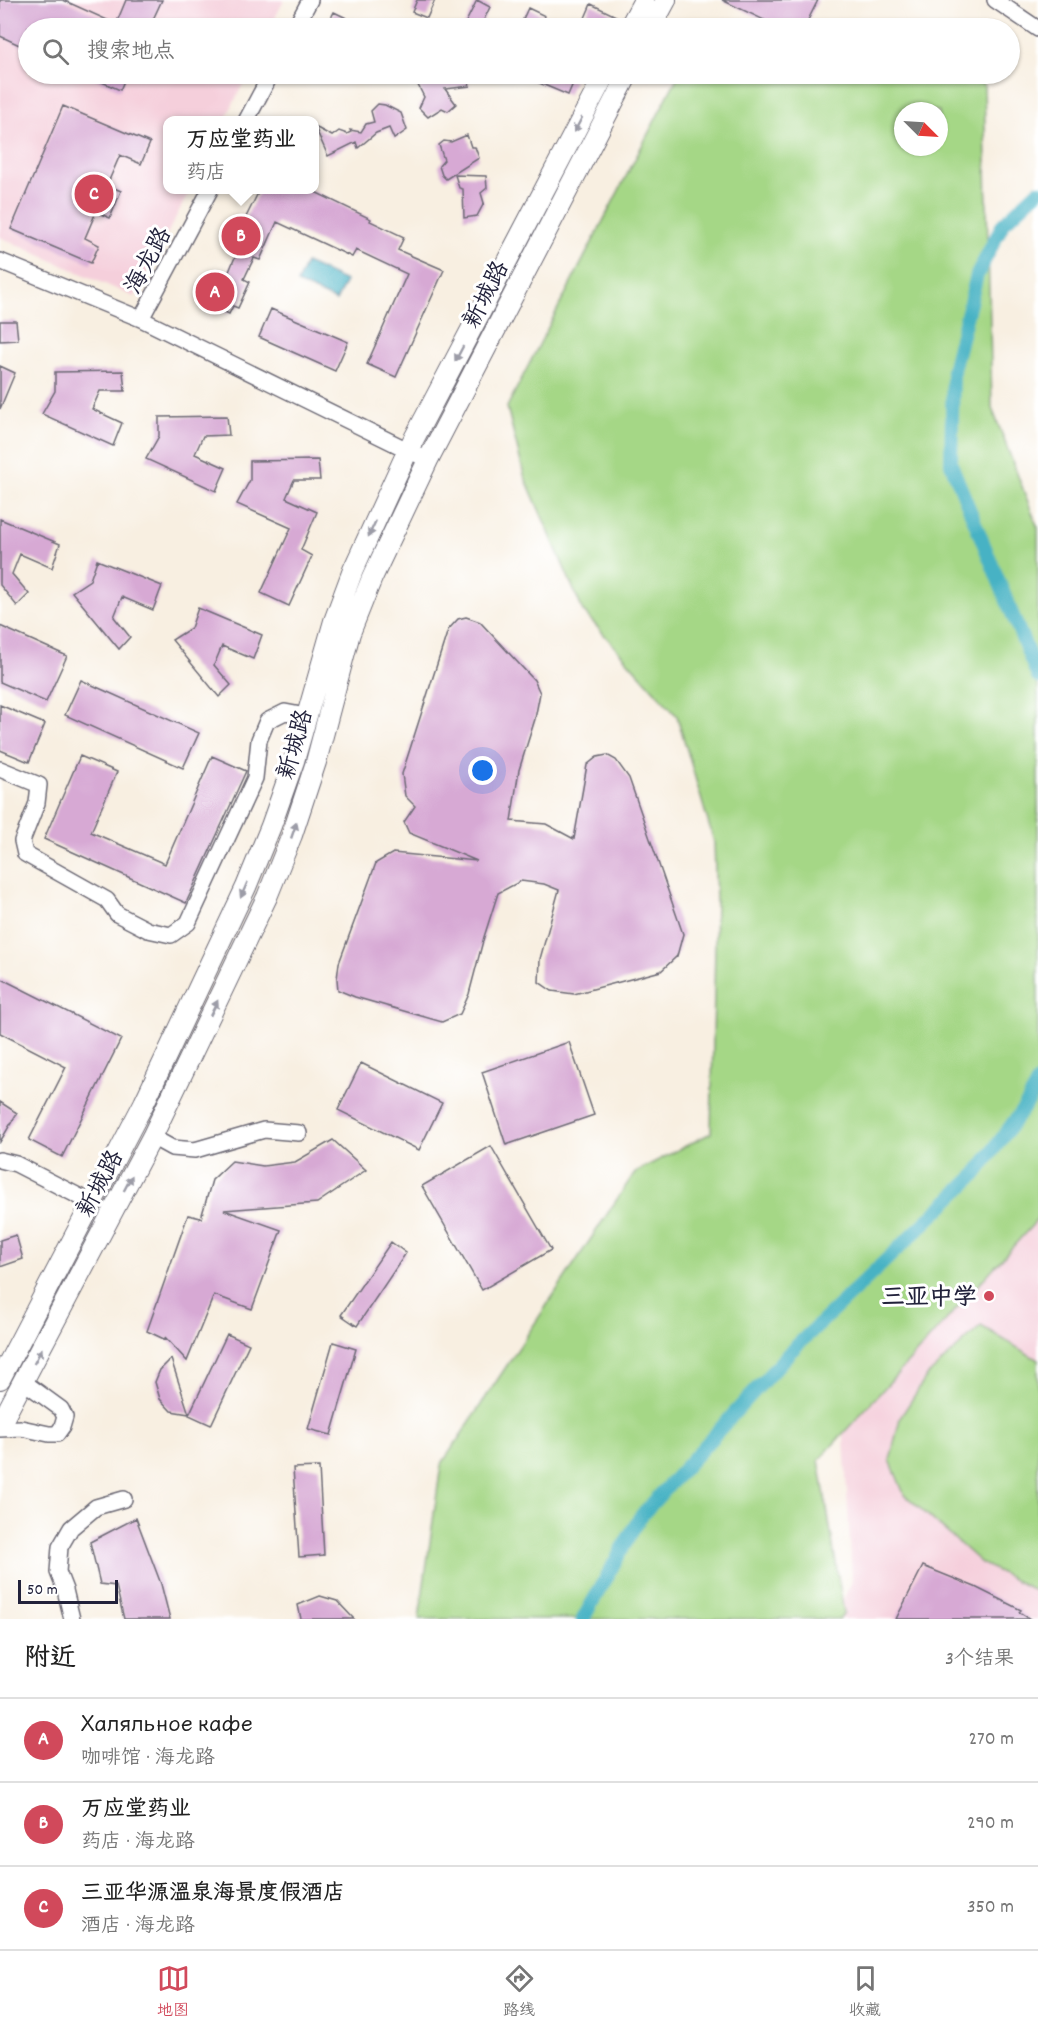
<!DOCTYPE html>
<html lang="zh">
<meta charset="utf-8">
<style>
:root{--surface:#fff;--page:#f6f6f6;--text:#222;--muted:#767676;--line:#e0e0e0;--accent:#d1495b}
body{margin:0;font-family:Dekko,"LXGW WenKai TC",sans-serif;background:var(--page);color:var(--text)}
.compass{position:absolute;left:894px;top:102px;width:54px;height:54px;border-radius:50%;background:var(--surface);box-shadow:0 2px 4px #0004;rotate:114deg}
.scale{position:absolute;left:18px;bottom:15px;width:100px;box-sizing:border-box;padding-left:6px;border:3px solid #22223b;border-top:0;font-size:16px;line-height:21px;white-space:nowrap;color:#22223b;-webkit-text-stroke:4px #fff;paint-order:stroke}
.you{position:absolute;left:483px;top:771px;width:21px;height:21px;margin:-15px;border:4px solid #fff;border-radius:50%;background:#1a73e8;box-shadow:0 0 0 9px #1a73e833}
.badge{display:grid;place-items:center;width:39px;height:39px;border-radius:50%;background:var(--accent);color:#fff;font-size:20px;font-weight:700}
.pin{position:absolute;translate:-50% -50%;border:3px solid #fff;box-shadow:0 2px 6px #0006}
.popup{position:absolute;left:163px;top:116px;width:156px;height:78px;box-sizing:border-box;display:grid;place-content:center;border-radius:12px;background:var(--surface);filter:drop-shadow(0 2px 4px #0005);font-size:20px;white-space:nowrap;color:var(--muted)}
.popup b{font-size:22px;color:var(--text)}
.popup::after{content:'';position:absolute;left:50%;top:100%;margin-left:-12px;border:12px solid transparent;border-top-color:var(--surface)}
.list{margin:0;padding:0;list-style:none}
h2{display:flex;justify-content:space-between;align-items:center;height:78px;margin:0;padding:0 24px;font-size:26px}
h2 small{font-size:20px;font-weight:400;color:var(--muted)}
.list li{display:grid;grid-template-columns:39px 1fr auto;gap:18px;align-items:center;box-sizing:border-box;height:84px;padding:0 24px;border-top:2px solid var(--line)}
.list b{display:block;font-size:22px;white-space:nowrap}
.list p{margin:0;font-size:20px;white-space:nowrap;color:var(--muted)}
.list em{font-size:20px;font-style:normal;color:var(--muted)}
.icon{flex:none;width:33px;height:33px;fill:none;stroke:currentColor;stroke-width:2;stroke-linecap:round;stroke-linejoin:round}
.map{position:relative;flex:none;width:1038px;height:1619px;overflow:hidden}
.search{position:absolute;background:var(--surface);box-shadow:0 2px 4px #0004;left:18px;right:18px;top:18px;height:66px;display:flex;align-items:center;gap:15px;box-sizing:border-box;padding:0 21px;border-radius:33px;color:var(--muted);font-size:22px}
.sheet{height:330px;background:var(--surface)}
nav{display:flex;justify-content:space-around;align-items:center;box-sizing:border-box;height:84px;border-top:2px solid var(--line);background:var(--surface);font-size:16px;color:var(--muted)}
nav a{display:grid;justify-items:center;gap:3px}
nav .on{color:var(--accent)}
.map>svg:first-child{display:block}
.built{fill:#f5cfdb}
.green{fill:#a5d786;stroke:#647c60;stroke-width:1.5;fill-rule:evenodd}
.water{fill:#46b2c4;stroke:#346a80;stroke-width:1.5}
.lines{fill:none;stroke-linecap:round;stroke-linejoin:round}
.canal{stroke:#46b2c4;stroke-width:14}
.building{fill:#d7a9d4}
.minor-casing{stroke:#6d6a75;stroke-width:18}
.major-casing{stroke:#6d6a75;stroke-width:22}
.minor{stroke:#fff;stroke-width:15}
.major{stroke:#fff;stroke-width:20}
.oneway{fill:#9c9ca7}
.poi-dot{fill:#d1495b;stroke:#fff;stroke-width:2}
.labels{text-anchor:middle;stroke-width:6;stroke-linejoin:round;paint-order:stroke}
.street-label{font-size:24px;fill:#22223b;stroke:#fff}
.poi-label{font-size:24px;font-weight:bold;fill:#22223b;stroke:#fff;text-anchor:end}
</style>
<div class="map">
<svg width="1038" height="1619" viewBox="0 0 1038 1619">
<rect width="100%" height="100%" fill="#fff"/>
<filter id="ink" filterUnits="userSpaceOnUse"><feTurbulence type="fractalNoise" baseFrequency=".0167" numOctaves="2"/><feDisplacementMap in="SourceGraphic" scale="12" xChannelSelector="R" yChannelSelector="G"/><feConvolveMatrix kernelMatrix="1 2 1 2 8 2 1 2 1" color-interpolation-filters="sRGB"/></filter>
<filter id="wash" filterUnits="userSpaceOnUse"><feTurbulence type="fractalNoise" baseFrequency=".008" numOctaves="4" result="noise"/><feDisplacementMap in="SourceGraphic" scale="24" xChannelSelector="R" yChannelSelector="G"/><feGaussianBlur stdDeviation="1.35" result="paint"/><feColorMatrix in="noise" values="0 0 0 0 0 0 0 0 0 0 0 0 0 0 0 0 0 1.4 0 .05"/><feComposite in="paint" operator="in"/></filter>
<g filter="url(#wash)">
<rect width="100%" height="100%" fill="#f8efe1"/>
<path class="built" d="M0,0H284L270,28H28V74H248L225,120L168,121V190H190L134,297L0,237Z
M1038,1188V1619H834L852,1581L842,1404Z"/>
<path class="green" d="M679,74H928L984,84L992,408L1038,528V1219L819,1460L844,1613L840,1619H419L441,1465L635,1172L711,1133L716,900L714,842L677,716L583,611L524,475L507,407ZM903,111H939V147H903Z
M981,1326L1038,1360V1592L981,1563L904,1494L890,1460L900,1418L927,1376Z"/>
<path class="water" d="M306,263L346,281L336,301L297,283Z"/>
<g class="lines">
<path class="canal" d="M1038,191L1003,224L977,275L953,370L951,464L1038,677
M583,1619L640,1517L790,1352L976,1174L1028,1102L1038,1082"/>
</g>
<g id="blocks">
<path class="building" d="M0,0H63L116,24L126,0H162L149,28H28V49L0,36Z
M417,0H435L427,18L412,12Z
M477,0L490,7L480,28H463Z
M722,0H818L804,28H781Z
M591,4L616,16L610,28L585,18Z
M528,8L545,16L539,28H519Z
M334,12L367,28H326Z
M84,74H127L120,90Z
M442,74H466L470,86L445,89L456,104L448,111L442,108L428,117L419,108L424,97L418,85L424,75L440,77Z
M518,74H572L569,79L574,81L568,95Z
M378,104L385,105L401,113L407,130L394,139L389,128L376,133L358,148L356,142L328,156L315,127L332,136L339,131L347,134L351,132L350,130L361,132L366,124L374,122L371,111Z
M63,106L150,143L141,164L120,155L107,185L121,191L110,218L96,212L85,238L99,245L91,263L11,229Z
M467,135L471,147H475L479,158L446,179L442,175L439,166L444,160L439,145L444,141L451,142Z
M455,175L486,176L487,188L481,193L484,203L477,216L464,218L463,189L459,188Z
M260,189H309L371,219L370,221L404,237L398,250L444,270L396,377L367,364L407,274L356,250L352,257L277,222L260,260L254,258L244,279L250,282L238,308L233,306L229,314L212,306L215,299L210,297L222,271L228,274L238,250L231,247Z
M271,309L348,342L335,371L259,337Z
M0,321H16L18,340L0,341Z
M0,366L15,373L0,409Z
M123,371L125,391H100L92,409L122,423L113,446L42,414L55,391V372Z
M227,416L229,435L203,436L195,454L226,468L216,491L146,459L159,436V417Z
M318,460L320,480H294L286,498L317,512L301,550L312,556L289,606L261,593L291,528L237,504L250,480V461Z
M0,519L60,544L52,568L20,554L12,574L29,594L17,606L0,585Z
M97,560L162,586L153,610L122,597L114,617L130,637L119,649L72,592L90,580Z
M198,608L262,635L253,659L222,646L214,665L231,685L219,697L172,640L191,628Z
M466,617L480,622L534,680L540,693L535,719L519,770L511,821L546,824L574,839L587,765L597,757L607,755L616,760L629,778L683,934L677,956L661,971L574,994L552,991L539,982L540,959L559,890L544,884L521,881L498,893L484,937L469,994L460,1014L442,1022L355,997L338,990L337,979L339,963L376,863L393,853L477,861L409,833L404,822L415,806L405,796L402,774L448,630L458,619Z
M0,626L67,656L46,702L0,682Z
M81,680L199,733L183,768L65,715Z
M0,705L45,724L29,762L0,750Z
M80,756L117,772L91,832L165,864L212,756L246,771L186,903L44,839Z
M0,978L121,1039L62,1157L29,1140L66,1067L0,1033Z
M569,1042L594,1115L506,1145L482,1072Z
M361,1063L442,1103L419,1150L338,1110Z
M0,1102L17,1113L0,1142Z
M333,1140L366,1170L317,1203L224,1210L281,1230L252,1309L214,1295L187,1361L165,1337L166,1340L147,1331L188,1215L201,1218L212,1180L232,1161L263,1166L295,1162Z
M491,1146L551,1250L482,1290L422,1186Z
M16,1235L23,1259L0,1267V1240Z
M391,1242L406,1253L357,1326L341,1315Z
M227,1334L249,1344L211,1425L189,1415Z
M333,1342L356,1349L331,1435L308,1429Z
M171,1359L189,1414L171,1411L160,1399L155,1382L160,1370Z
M319,1467L324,1555L299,1557L293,1468Z
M136,1518L161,1584L170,1619H124L116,1586L100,1584L90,1542Z
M923,1566L975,1587L1021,1610L1019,1612L1030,1619H896Z
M320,1596L337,1601L354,1619H301L298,1605Z"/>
</g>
</g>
<g filter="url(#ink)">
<use href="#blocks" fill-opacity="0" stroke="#6d6a75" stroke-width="1.5"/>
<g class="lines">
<g class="minor-casing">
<path id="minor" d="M995,0L1038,29
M295,28L310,0
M246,121L271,74
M0,261L141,319L428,460
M141,319L210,190
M0,769L39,785L37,803L22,841L25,854L107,900L117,914L148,930L171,935L188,923L255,778L259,740L267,721L285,712L306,716
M152,1137L172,1148L195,1150L264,1130L299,1133
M0,1160L16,1164L92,1203
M0,1429L21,1428L49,1434H57L62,1427L65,1417L61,1409L24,1382
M72,1619L65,1590L58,1572L60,1547L71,1528L96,1507L124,1499"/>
</g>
<g class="major-casing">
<path id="major" d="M629,28L644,0
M651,28L666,0
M0,1379L144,1103L246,887L271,826L294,761L334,621L353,570L408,450L605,74
M0,1425L152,1137L267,897L292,835L316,762L350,633L372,578L428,460L628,74"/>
</g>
<use href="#minor" class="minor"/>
<use href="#major" class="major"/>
</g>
<defs><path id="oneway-solid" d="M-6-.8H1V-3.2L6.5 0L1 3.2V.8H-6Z" transform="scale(1.5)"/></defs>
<g class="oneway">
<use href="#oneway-solid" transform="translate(578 125) rotate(118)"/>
<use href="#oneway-solid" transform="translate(459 354) rotate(118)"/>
<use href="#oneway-solid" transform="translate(372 529) rotate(115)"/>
<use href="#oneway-solid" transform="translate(294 830) rotate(-71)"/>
<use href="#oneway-solid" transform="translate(244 890) rotate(114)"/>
<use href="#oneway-solid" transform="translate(214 1008) rotate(-64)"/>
<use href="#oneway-solid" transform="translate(128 1183) rotate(-62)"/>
<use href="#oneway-solid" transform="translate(38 1356) rotate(-62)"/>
</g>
</g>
<circle class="poi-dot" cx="989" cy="1296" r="6"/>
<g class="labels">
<g class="street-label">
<text transform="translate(147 260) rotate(-62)" y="8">海龙路</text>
<text transform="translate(485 294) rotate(-63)" y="8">新城路</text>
<text transform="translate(294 744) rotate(-74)" y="8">新城路</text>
<text transform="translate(99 1183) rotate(-62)" y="8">新城路</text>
</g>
<g class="poi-label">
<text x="977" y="1304">三亚中学</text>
</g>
</g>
</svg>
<svg class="compass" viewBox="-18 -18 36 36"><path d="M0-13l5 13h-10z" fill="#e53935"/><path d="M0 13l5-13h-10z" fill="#767676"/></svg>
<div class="scale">50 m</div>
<div class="you"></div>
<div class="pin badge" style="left:215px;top:292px">A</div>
<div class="pin badge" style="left:241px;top:236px">B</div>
<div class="popup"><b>万应堂药业</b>药店</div>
<div class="pin badge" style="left:94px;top:194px">C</div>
<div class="search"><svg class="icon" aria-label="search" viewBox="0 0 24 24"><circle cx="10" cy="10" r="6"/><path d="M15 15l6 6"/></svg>搜索地点</div>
</div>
<section class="sheet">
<h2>附近<small>3个结果</small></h2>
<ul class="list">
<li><span class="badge">A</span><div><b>Халяльное кафе</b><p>咖啡馆 · 海龙路</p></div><em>270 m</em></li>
<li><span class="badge">B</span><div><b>万应堂药业</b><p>药店 · 海龙路</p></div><em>290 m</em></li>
<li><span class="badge">C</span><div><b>三亚华源温泉海景度假酒店</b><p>酒店 · 海龙路</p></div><em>350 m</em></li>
</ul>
</section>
<nav>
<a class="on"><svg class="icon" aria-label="map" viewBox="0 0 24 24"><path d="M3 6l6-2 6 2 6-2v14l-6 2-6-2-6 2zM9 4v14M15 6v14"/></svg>地图</a>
<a><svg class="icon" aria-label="directions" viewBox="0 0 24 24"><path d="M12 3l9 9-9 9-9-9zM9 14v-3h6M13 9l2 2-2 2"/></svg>路线</a>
<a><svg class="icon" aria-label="saved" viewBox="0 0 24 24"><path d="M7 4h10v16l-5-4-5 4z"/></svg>收藏</a>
</nav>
